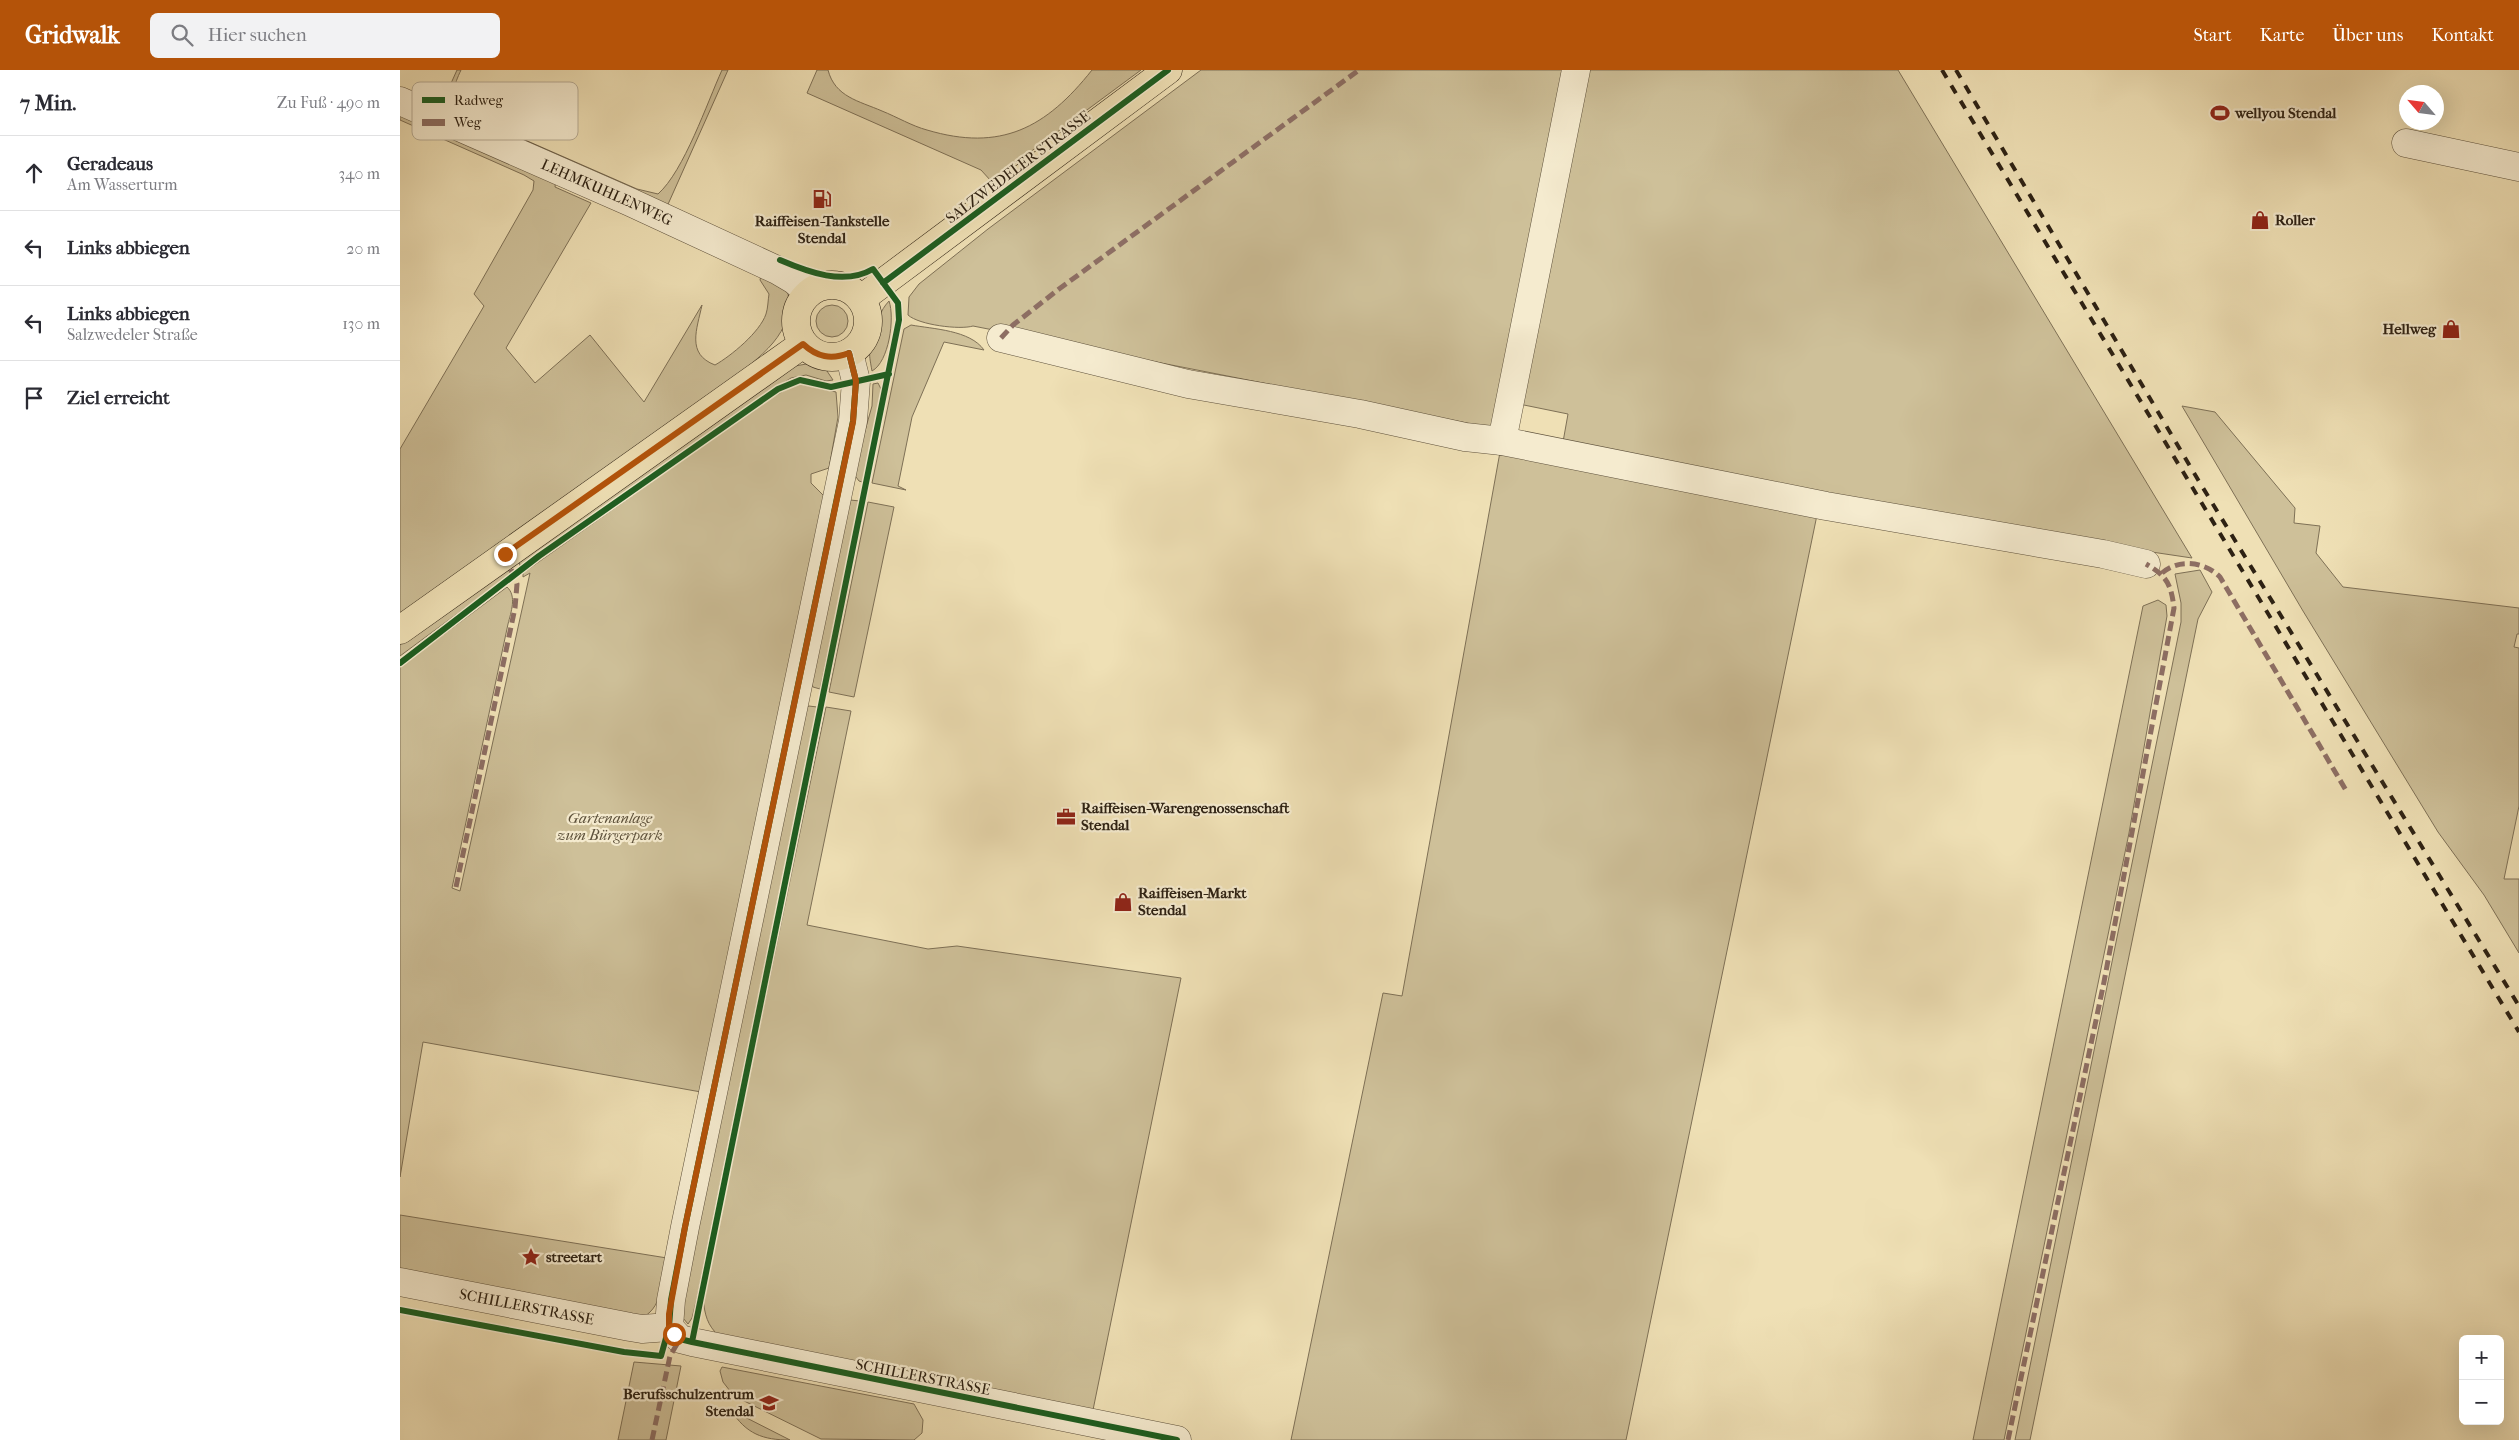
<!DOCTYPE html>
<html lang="de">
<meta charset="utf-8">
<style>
:root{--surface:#fff;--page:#f2f2f3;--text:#2b2b33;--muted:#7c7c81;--line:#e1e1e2;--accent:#b45309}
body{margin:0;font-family:"IM FELL French Canon",serif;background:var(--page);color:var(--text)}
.controls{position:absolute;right:15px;bottom:15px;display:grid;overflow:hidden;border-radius:8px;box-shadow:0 5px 20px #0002}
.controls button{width:45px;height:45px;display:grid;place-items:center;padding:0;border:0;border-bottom:1px solid var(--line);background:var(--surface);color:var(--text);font:25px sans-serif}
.compass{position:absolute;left:1999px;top:15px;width:45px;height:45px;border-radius:50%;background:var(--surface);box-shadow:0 5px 20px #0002;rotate:298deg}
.stop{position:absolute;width:15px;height:15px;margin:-11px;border:4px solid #b45309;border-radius:50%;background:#fff}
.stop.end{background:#b45309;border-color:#fff;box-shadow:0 1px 5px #0008}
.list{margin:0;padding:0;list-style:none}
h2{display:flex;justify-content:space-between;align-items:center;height:65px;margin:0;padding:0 20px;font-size:21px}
h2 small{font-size:16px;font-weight:400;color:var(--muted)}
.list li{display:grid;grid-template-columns:32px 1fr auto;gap:15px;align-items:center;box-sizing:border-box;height:75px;padding:0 20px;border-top:1px solid var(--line)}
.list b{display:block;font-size:19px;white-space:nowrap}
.list p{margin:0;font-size:16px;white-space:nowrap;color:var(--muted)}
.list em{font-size:16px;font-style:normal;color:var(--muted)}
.icon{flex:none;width:28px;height:28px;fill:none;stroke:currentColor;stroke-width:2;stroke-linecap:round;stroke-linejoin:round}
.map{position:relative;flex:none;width:2119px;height:1370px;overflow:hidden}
header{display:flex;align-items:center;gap:30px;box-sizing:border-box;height:70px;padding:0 25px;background:var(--accent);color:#fff}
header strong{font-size:24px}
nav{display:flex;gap:28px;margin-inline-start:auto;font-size:18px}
.search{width:350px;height:45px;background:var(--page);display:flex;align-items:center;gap:12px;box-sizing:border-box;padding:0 18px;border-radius:8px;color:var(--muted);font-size:19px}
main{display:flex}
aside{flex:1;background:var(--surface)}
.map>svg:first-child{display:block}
.green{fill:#cec099;stroke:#7e7056}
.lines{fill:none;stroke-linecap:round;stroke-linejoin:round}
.minor-casing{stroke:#5e513c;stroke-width:29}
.major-casing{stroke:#2d2113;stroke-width:29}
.minor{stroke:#f5ebcf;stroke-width:28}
.major{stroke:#efe0b5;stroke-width:28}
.rail{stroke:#2d2113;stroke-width:4;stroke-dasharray:9 9;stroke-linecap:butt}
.quiet{stroke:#8d6e63;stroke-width:5;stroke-dasharray:10 5;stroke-linecap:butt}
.cycleway-casing{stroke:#f5ebcf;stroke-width:9}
.cycleway{stroke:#1b5e20;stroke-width:6}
.route{stroke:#b45309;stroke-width:6}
.labels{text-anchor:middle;stroke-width:4.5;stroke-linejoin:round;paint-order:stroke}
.poi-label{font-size:15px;font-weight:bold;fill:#2d2113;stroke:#f5ebcf;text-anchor:start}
.street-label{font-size:15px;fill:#2d2113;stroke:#f5ebcf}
.park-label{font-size:15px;font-style:italic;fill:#5d513b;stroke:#f5ebcf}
.key{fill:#f5ebcf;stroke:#b9ae97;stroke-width:1}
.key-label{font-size:14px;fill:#2d2113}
</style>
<header>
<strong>Gridwalk</strong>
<div class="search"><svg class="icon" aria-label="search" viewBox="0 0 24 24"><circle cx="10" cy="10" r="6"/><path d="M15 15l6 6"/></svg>Hier suchen</div>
<nav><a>Start</a><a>Karte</a><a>Über uns</a><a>Kontakt</a></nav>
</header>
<main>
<aside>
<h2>7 Min.<small>Zu Fuß · 490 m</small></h2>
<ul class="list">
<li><svg class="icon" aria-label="ahead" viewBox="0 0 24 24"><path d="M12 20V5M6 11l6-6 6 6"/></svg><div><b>Geradeaus</b><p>Am Wasserturm</p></div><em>340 m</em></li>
<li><svg class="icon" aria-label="left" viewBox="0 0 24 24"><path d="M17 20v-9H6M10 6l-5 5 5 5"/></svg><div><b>Links abbiegen</b></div><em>20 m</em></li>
<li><svg class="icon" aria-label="left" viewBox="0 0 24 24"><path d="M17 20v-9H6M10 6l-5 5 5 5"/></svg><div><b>Links abbiegen</b><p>Salzwedeler Straße</p></div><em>130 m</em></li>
<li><svg class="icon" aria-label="arrive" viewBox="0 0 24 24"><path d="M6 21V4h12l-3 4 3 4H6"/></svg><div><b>Ziel erreicht</b></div></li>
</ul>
</aside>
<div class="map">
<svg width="2119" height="1370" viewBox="0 0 2119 1370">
<rect width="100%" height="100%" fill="#efe0b5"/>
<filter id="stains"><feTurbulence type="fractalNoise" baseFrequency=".004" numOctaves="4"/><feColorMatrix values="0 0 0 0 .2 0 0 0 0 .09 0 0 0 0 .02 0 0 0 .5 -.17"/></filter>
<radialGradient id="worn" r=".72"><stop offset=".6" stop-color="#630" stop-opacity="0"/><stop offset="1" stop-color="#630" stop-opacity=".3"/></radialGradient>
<path class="green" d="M57,0H61C54,15 50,26 59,41L237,119L258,124C284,101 307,33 322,0H328L265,141L39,40Z
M417,0H428C435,27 459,31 482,41C497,47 512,56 527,60C601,82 646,58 692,0H741L591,111L581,100L407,23Z
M801,0H1163L1092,358L573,256C560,260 519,255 508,245L509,227L519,214L588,159Z
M1185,0H1498L1792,488L1631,464L1163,372L1168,344L1119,334Z
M0,41L156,109L155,117L191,133L106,278L135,313L190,265L244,332L302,235C297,259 286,284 315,295C331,286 360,262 366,244C368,238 368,230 369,224L360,210L361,205L387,218C398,264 358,287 328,313L0,550V379L84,236L74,224L133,120L134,111L124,105L0,50Z
M489,231C495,248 489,292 472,301C468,279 469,283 475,263C479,249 479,242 489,231Z
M416 251a16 16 0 1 1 32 0a16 16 0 1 1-32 0Z
M511,255C533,259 570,260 584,280L544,272L512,347L498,416L506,420L472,413L504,259Z
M412,293L425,298L433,310L426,311L406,305L391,308L337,343L120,497L119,488L395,296Z
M397,313L436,322L438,347L429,398L411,404V413L424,426L301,1022L23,972L0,1107V597L107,517C117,526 111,542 108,554L52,818L60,821L130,503L123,507V503L366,331Z
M478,313L483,323L465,413L459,411L453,403L472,336L473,314Z
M1782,336L1815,342L1895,438L1894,453L1920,456L1916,483L1943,517L2119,538V564H2117L2114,577L2119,578V736L2104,809H2119V883L2084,825L2038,762L1903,541Z
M1100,382L1417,445L1226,1370H891L983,923L1002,926Z
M450,430L460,431L420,619L413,617L410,611Z
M468,432L494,437L454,627L429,622Z
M106,497L111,504L0,586V574Z
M1800,500L1812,522L1798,549L1630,1370H1615L1781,552V533L1775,504Z
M1758,530L1766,535L1767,546L1729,763L1604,1370H1573L1743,536Z
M409,636L417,637L297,1228L292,1248L288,1254L283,1248L282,1225L405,638Z
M426,637L451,641L407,855L528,879L557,876L781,908L693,1340L319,1266C307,1255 305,1245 303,1229Z
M0,1145L267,1188C262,1211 263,1240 239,1249L0,1203Z
M234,1292L281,1296L266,1370H218Z
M322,1297L514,1334L523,1350L522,1363L514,1370L421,1369L334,1326L323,1312L320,1301Z
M331,1340L390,1370C363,1370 346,1364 331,1340Z"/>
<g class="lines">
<g class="minor-casing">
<g id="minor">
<path id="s1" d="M0,31L230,132L377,200L394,210L409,223"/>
<path d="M2006,73L2119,97"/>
<path d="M601,268L788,314L960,344L1065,367L1102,371L1426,436L1703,484L1746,494"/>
<path d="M449,283L456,311L453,351L285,1157L271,1230L269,1257L280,1269L292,1272L777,1370"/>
<path d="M1102,371L1176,0"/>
<path id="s2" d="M0,1212L230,1257L242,1259L269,1257"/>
</g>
</g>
<g class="major-casing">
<path id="major" d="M396 251a36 36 0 1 1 72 0a36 36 0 1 1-72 0Z
M461,229L768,0
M0,560L403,274"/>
</g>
<use href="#minor" class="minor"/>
<use href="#major" class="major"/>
<path class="rail" d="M1542,0L2119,962
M1556,0L1800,413L2119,936"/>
<path class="quiet" d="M601,268L613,255L659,219L959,0
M1762,503C1779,488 1805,492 1820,507L1947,722
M56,817L115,538L117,514L105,484
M252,1370L270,1286L280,1269
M1608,1370L1704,912L1774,538C1771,514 1767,506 1746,494"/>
<g class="cycleway-casing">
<path id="cycleway" d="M483,213L768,0
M0,593L139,486L378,319L400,310L431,317L489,304
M0,1240L224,1282L261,1286L269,1257L271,1230L285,1157L453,351L456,311L449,283
M269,1257L280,1269L292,1272L777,1370
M292,1272L499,250L498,233L473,199C444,216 408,202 380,190"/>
</g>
<use href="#cycleway" class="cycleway"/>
</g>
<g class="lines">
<path class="route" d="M105,484L403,274C417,287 431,290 449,283L456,311L453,352L285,1157L269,1244V1256L274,1264"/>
</g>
<defs>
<g id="stadium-bare" transform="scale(1.5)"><path d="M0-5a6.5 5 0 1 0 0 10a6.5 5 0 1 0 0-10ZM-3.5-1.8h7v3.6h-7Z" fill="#8f2418" stroke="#f5ebcf" stroke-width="2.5" paint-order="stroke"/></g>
<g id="fuel-bare" transform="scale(1.5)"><path d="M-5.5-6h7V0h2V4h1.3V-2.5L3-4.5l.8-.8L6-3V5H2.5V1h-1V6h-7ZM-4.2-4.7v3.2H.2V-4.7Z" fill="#8f2418" stroke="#f5ebcf" stroke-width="2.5" paint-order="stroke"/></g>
<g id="shop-bare" transform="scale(1.5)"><path d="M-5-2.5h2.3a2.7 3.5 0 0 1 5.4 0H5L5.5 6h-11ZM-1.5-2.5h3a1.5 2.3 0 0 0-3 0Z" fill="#8f2418" stroke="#f5ebcf" stroke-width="2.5" paint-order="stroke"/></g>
<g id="office-bare" transform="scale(1.5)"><path d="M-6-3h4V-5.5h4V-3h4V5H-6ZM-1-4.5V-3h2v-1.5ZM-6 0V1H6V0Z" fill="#8f2418" stroke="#f5ebcf" stroke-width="2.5" paint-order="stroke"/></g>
<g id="sight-bare" transform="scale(1.5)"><path d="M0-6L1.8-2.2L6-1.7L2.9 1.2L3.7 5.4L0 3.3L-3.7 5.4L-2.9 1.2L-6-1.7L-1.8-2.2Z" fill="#8f2418" stroke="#f5ebcf" stroke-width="2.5" paint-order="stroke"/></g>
<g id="university-bare" transform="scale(1.5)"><path d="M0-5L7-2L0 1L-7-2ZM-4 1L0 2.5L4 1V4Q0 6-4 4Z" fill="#8f2418" stroke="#f5ebcf" stroke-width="2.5" paint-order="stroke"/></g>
</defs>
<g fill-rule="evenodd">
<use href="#stadium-bare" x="1820" y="43"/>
<use href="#fuel-bare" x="422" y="129"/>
<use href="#shop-bare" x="1860" y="150"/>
<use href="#shop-bare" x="2051" y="259"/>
<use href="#office-bare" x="666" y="747"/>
<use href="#shop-bare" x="723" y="832"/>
<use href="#sight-bare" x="131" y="1187"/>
<use href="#university-bare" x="369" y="1333"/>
</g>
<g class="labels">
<g class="poi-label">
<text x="1835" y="48">wellyou Stendal</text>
<text x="1875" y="155">Roller</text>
<text x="422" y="156" text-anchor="middle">Raiffeisen-Tankstelle<tspan x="422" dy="17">Stendal</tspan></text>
<text x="2036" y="264" text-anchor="end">Hellweg</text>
<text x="681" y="743">Raiffeisen-Warengenossenschaft<tspan x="681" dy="17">Stendal</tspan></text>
<text x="738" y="828">Raiffeisen-Markt<tspan x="738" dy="17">Stendal</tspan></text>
<text x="146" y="1192">streetart</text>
<text x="354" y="1329" text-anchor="end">Berufsschulzentrum<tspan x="354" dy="17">Stendal</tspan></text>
</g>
<g class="street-label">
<text transform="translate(618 97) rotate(-37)" y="5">SALZWEDELER STRASSE</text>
<text dy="5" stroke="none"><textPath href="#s1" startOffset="226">LEHMKUHLENWEG</textPath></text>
<text dy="5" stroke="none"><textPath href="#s2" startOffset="129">SCHILLERSTRASSE</textPath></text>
<text transform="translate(523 1307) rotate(11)" y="5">SCHILLERSTRASSE</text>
</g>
<g class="park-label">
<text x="210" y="753">Gartenanlage<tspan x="210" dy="17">zum Bürgerpark</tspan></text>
</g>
</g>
<rect x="12" y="12" width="166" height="58" rx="8" class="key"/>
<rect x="22" y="27" width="23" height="6" fill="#1b5e20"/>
<rect x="22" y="49" width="23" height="7" fill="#8d6e63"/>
<g class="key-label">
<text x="54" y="35">Radweg</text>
<text x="54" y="57">Weg</text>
</g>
<rect width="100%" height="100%" filter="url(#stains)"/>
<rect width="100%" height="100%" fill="url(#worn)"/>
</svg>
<div class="controls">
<button>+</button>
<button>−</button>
</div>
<svg class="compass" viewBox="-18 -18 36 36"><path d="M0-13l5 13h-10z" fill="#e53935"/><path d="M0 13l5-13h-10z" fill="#7c7c81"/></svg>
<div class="stop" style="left:274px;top:1264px"></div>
<div class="stop end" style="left:105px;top:484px"></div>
</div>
</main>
